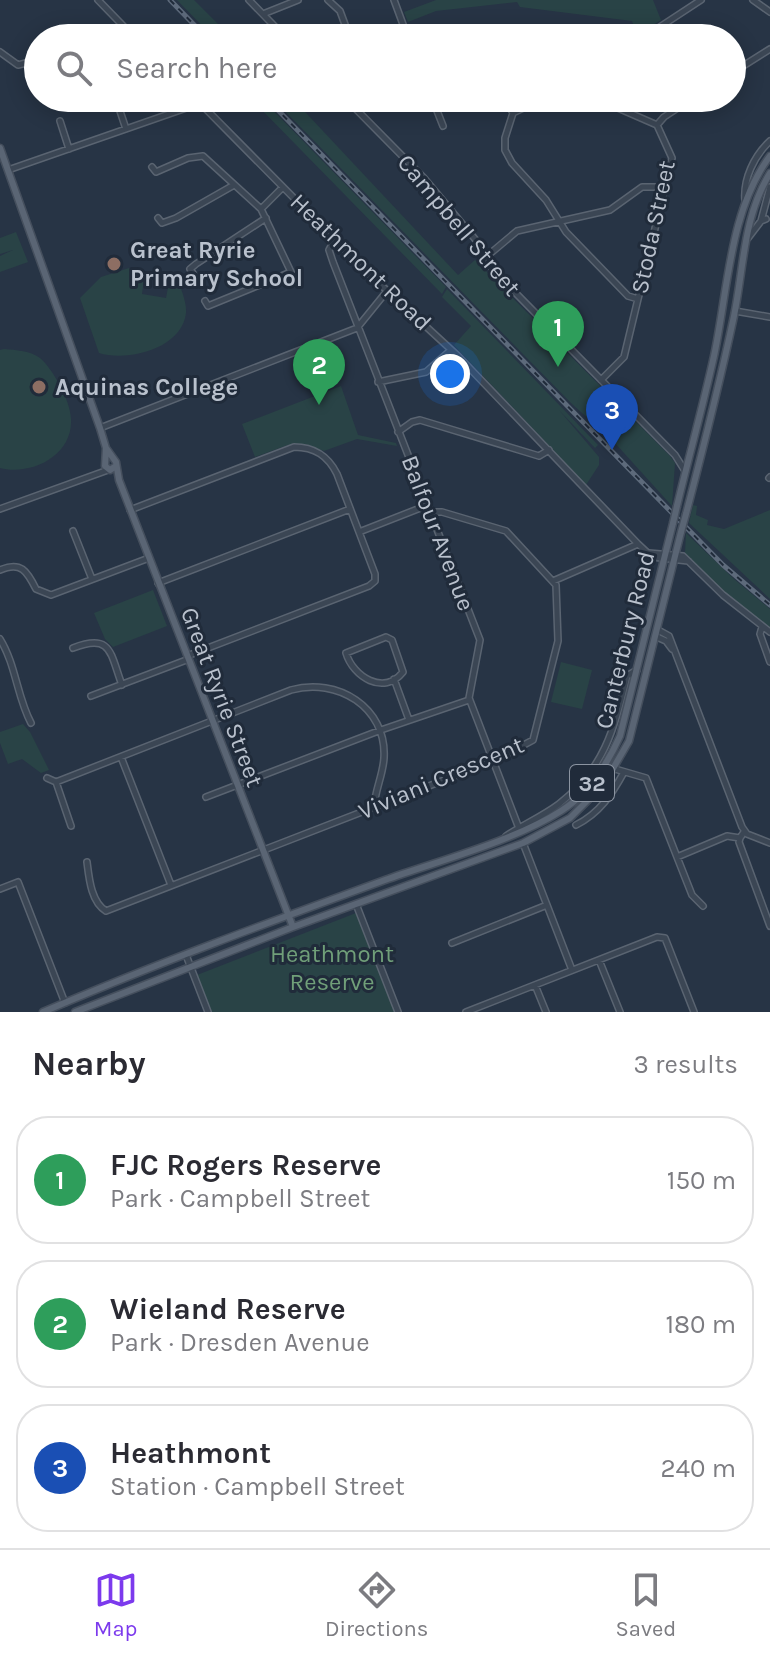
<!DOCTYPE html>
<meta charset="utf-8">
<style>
:root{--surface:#fff;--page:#f7f7f7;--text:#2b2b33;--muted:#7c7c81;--line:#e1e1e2;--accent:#7c3aed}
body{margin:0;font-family:Karla,sans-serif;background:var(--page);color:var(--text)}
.you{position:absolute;left:450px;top:374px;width:28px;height:28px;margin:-20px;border:6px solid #fff;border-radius:50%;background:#1a73e8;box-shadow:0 0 0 12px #1a73e833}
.badge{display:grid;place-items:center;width:52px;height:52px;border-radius:50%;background:var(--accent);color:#fff;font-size:26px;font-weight:700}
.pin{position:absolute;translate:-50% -66px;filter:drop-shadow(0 2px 4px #0008)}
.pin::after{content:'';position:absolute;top:42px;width:28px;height:24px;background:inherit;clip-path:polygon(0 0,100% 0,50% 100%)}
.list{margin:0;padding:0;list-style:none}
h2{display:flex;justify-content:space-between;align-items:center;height:104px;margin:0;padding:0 32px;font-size:34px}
h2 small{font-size:26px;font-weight:400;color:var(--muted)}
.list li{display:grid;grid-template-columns:52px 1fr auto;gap:24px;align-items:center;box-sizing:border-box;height:128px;margin:0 16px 16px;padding:0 16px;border:2px solid var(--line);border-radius:32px}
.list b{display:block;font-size:30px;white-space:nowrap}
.list p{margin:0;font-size:26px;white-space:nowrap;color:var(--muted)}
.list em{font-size:26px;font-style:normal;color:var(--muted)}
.icon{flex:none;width:44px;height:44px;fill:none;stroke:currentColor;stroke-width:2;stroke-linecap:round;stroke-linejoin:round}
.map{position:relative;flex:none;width:770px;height:1012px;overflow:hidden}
.search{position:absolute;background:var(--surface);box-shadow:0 4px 20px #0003;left:24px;right:24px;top:24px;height:88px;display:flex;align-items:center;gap:20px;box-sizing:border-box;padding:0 28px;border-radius:44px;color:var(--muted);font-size:30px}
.sheet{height:536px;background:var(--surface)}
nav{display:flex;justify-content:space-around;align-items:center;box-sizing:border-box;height:112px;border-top:2px solid var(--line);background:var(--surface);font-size:22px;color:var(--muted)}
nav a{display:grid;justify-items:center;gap:4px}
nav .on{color:var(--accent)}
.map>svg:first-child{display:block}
.green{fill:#294346}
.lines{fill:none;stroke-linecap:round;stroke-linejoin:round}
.minor-casing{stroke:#5a6471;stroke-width:8}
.major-casing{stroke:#454f5d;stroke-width:9}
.minor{stroke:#3b4654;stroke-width:5}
.major{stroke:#5a6574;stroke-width:6}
.rail-casing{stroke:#5d6a7b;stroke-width:5}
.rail{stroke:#202b3a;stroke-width:2;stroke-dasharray:6;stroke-linecap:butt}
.major-bridge-casing{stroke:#454f5d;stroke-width:9;stroke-linecap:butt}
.major-bridge{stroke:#5a6574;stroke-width:6}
.education-dot{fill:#8d6e63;stroke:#202b3a;stroke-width:3}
.labels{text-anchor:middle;stroke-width:6;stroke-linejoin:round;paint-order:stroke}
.shield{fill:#202b3a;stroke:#8b94a1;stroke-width:2}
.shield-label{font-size:22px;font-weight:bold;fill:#b9c1cd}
.street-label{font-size:24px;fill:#b9c1cd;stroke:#202b3a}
.poi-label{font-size:24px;font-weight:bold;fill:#b9c1cd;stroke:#202b3a;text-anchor:start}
.park-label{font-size:24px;fill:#709f79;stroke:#202b3a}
</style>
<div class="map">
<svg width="770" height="1012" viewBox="0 0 770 1012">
<rect width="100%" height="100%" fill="#273445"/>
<path class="green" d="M177,0H194L232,38H214Z
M436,0H653L661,20L637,35L632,21L520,7L517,2L436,11L408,22L404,12Z
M250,98H261L446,287L442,294Z
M272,98H292L458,275L475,260L670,456L675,463L672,506L614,442L571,403Z
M16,232L28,262L0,272V256L13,250L0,254V238Z
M129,268L145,271L142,294L166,298L170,277H177C180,287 187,302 186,313C182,349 127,362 99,353L80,298L101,277Z
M447,289L598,445L595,448L559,410L599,457V465L586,485L454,345L471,326L442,297Z
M4,349C16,350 31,351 40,358C53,369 71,402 71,419C73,456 31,476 0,468V350Z
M341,386L358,435L396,443L397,446L357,439L324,451L305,444L288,445L255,457L242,424Z
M693,505L697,506L696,515L708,520L707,525L724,529L770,510V599L689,523Z
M686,533L734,579L770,609V628L724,592L685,553Z
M153,590L167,626L113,647L105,639L94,613Z
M561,662L592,670L582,709L551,702Z
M23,724L30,732L49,770L41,773L22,759L8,764L0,743V732Z
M356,913L395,1012H211L197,975Z"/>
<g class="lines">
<g class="minor-casing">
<path id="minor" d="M98,0L135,38
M249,0L286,38
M328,0L340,11L350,38
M394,0L408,38
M753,0L770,12
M263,14L298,0
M480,31L482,38
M101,38L124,27
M643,38L701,0
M0,52L18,65L38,60
M732,73L770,49
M195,98L368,273L458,356L638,544L652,557L688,561
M345,98L424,178L480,245L492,269L675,455L685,471
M432,98L443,126
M504,98L513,113
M544,98L513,113L505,138V150L512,163L546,200L566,232L628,296L638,299
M595,98L657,125L672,158L624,357L601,380
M541,101L560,98
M117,102L126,129
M60,121L69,149
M657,125L664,117L693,98
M152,167L156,172L188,158L203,156L261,209L283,187
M8,170L192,106L198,101
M745,201C743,179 754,156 770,141
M158,218L162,223L176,218L234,185
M761,221L770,187
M748,238L761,221L766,219
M335,239L329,250L333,262L480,640L469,698L520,831
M485,255L492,252L517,231L610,210L642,187H666
M194,275L190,269L196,264L266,218
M205,301L208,306L291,272L261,209
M735,311L770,317
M378,382L426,372L451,350
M100,428L357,328L387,291
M398,432L412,422L420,420L539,456L549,450
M769,478L770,477
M0,509L108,470
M130,510L294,447C315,447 328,456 337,474L375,574V581L369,586L187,656
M73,531L92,579
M359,532L428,505
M649,553L683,556L723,595L770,632
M0,570C21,561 27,571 36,589L51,595L149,558
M553,581L638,544
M158,583L350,509
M762,627L760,634L770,662
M658,630L669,636L742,827L747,834L770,843
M386,637L392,640L403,672C384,696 353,677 346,653Z
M657,637L666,641L672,649
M0,639C16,665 17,697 31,723
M73,648C112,633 110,653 122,685
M394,679L409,720
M91,696L189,659
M121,757L171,885
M615,769L646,778L677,857L727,836L740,838L744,832
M47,778L56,782L71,826
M56,782L291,690C337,677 387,707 384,758C383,775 375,790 374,807
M206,797L381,730L469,700
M576,825C600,813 612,794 624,772
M506,836C523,825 543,816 559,804C605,768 614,729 627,676L637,670
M740,838L739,842L770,926
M523,843L572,970
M677,857L692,895L703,906
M87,862C89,878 91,902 106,911L496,760L533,740L558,641L556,585L506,531L442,512H431
M0,889L18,882L65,1003
M356,904L398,1012
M452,943L547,905
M186,955L208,1012
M599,960L620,1012
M535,985L546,1012
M466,1012L657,937L665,938L694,1012"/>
</g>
<g class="major-casing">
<path id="major" d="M0,148L100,428L106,448L105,466L110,470L116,466
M106,448L116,462L119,480L293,927
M677,506C689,456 703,406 714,356C728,291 729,211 770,156
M686,514C703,449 720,382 734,316C744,267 743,217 770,173
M43,1012C155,964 270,922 385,880C438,861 514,841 561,811C588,794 607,765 620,736L673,523
M75,1012L293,927L523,843L570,818L604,784L629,741L681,532"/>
</g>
<use href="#minor" class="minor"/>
<use href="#major" class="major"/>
<g class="rail-casing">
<path id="rail" d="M170,0L207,38
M266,98L723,565L770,605"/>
</g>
<use href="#rail" class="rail"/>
<g class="major-bridge-casing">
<path id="major-bridge" d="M673,523L677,506
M681,532L686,514"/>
</g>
<use href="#major-bridge" class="major-bridge"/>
</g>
<g class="education-dot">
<circle cx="114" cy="264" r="8"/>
<circle cx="39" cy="387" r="8"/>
</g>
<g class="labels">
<rect class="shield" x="570" y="765" width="44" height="36" rx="6"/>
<g class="shield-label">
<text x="592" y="791">32</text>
</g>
<g class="street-label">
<text transform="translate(459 225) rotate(50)" y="8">Campbell Street</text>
<text transform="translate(653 227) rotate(-78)" y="8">Stoda Street</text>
<text transform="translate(361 262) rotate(44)" y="8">Heathmont Road</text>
<text transform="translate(438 533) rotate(69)" y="8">Balfour Avenue</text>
<text transform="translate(625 640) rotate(-76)" y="8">Canterbury Road</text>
<text transform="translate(222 697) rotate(69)" y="8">Great Ryrie Street</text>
<text transform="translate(441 778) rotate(-23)" y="8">Viviani Crescent</text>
</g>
<g class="poi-label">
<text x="130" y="258">Great Ryrie<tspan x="130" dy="28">Primary School</tspan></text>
<text x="55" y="395">Aquinas College</text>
</g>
<g class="park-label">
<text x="332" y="962">Heathmont<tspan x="332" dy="28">Reserve</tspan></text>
</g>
</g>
</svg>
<div class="you"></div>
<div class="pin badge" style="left:558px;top:367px;background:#2e9e5b">1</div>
<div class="pin badge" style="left:319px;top:405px;background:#2e9e5b">2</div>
<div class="pin badge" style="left:612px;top:450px;background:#1a4fb4">3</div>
<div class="search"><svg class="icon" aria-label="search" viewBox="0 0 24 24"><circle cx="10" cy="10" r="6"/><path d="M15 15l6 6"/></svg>Search here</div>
</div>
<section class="sheet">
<h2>Nearby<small>3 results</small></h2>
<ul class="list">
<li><span class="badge" style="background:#2e9e5b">1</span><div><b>FJC Rogers Reserve</b><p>Park · Campbell Street</p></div><em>150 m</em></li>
<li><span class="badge" style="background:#2e9e5b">2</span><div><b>Wieland Reserve</b><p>Park · Dresden Avenue</p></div><em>180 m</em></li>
<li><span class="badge" style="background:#1a4fb4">3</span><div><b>Heathmont</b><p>Station · Campbell Street</p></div><em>240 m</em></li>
</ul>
</section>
<nav>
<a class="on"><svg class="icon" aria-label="map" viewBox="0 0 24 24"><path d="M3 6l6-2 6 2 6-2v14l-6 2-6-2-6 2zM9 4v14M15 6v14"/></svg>Map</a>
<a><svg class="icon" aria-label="directions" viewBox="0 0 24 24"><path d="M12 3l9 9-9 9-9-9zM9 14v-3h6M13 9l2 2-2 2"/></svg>Directions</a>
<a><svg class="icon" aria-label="saved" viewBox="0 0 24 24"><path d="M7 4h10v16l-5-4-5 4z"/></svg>Saved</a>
</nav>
